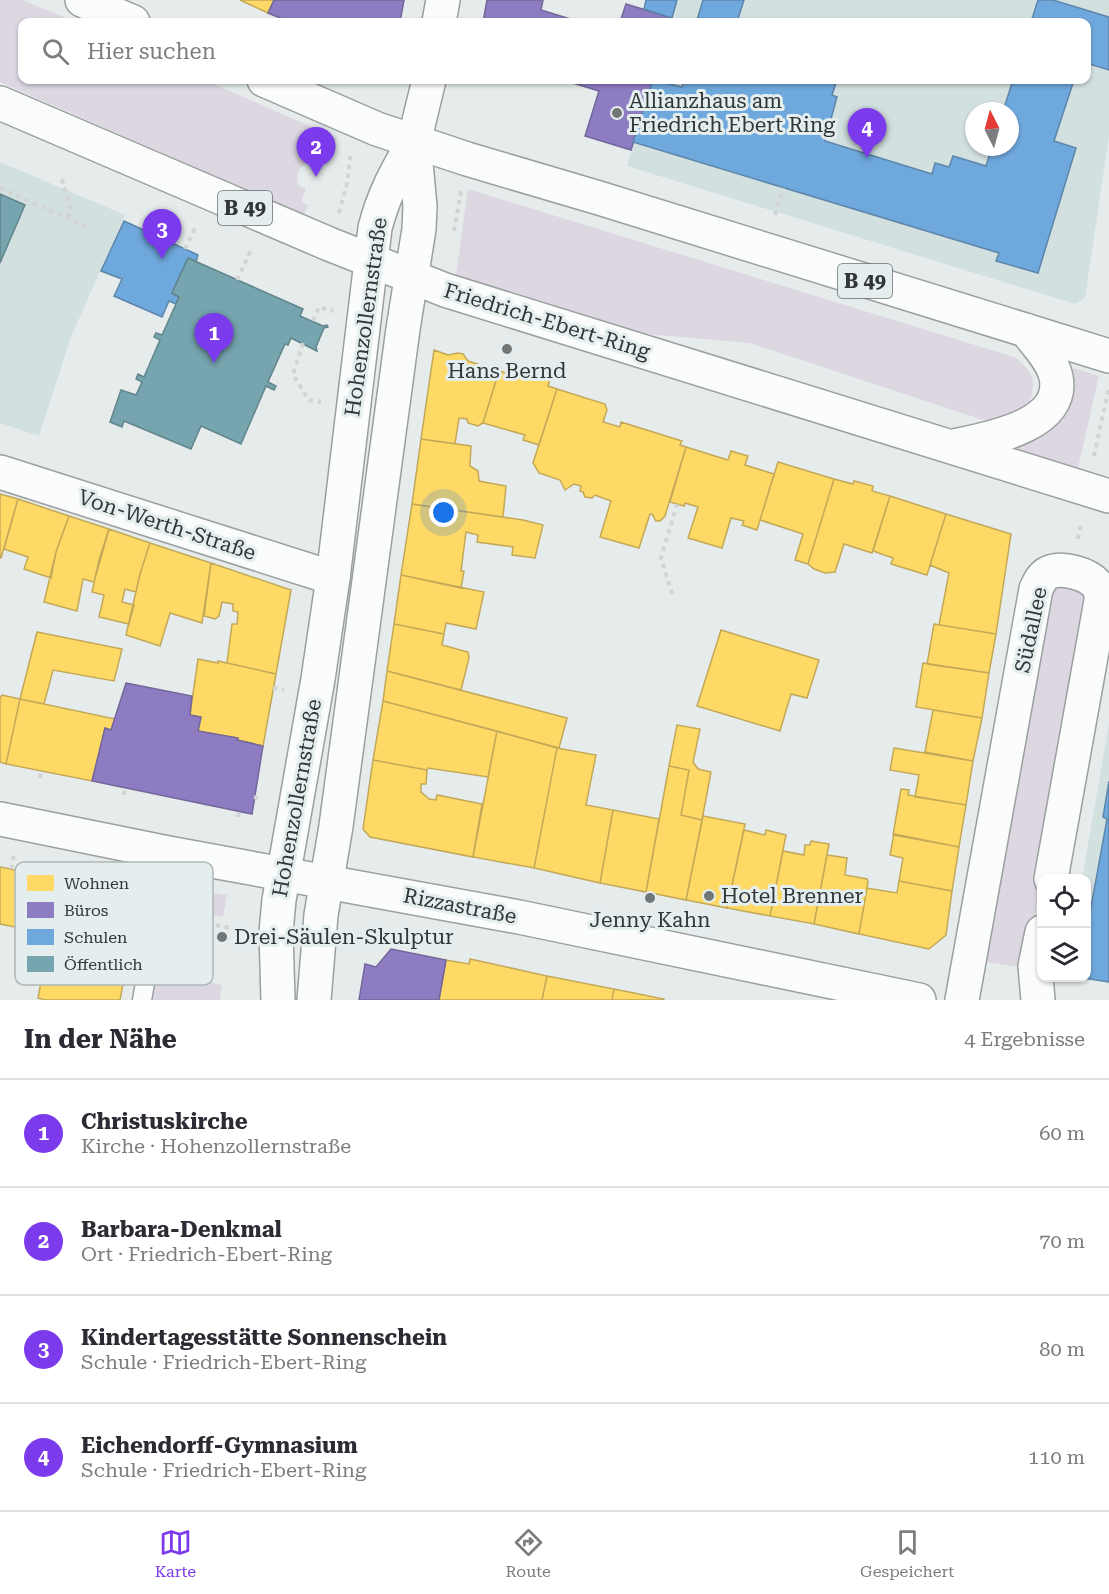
<!DOCTYPE html>
<html lang="de">
<meta charset="utf-8">
<style>
:root{--surface:#fff;--page:#f2f2f3;--text:#2b2b33;--muted:#7c7c81;--line:#e1e1e2;--accent:#7c3aed}
body{margin:0;font-family:"Roboto Serif",serif;background:var(--page);color:var(--text)}
.controls{position:absolute;right:18px;bottom:18px;display:grid;overflow:hidden;border-radius:12px;box-shadow:0 2px 4px #0004}
.controls button{width:54px;height:54px;display:grid;place-items:center;padding:0;border:0;border-bottom:2px solid var(--line);background:var(--surface);color:var(--text);font:30px sans-serif}
.compass{position:absolute;left:965px;top:102px;width:54px;height:54px;border-radius:50%;background:var(--surface);box-shadow:0 2px 4px #0004;rotate:354deg}
.you{position:absolute;left:444px;top:513px;width:21px;height:21px;margin:-15px;border:4px solid #fff;border-radius:50%;background:#1a73e8;box-shadow:0 0 0 9px #1a73e833}
.badge{display:grid;place-items:center;width:39px;height:39px;border-radius:50%;background:var(--accent);color:#fff;font-size:20px;font-weight:700}
.pin{position:absolute;translate:-50% -50px;filter:drop-shadow(0 2px 3px #0008)}
.pin::after{content:'';position:absolute;top:32px;width:21px;height:18px;background:inherit;clip-path:polygon(0 0,100% 0,50% 100%)}
.list{margin:0;padding:0;list-style:none}
h2{display:flex;justify-content:space-between;align-items:center;height:78px;margin:0;padding:0 24px;font-size:26px}
h2 small{font-size:20px;font-weight:400;color:var(--muted)}
.list li{display:grid;grid-template-columns:39px 1fr auto;gap:18px;align-items:center;box-sizing:border-box;height:108px;padding:0 24px;border-top:2px solid var(--line)}
.list b{display:block;font-size:22px;white-space:nowrap}
.list p{margin:0;font-size:20px;white-space:nowrap;color:var(--muted)}
.list em{font-size:20px;font-style:normal;color:var(--muted)}
.icon{flex:none;width:33px;height:33px;fill:none;stroke:currentColor;stroke-width:2;stroke-linecap:round;stroke-linejoin:round}
.map{position:relative;flex:none;width:1109px;height:1000px;overflow:hidden}
.search{position:absolute;background:var(--surface);box-shadow:0 2px 4px #0004;left:18px;right:18px;top:18px;height:66px;display:flex;align-items:center;gap:15px;box-sizing:border-box;padding:0 21px;border-radius:12px;color:var(--muted);font-size:22px}
.sheet{height:510px;background:var(--surface)}
nav{display:flex;justify-content:space-around;align-items:center;box-sizing:border-box;height:84px;border-top:2px solid var(--line);background:var(--surface);font-size:16px;color:var(--muted)}
nav a{display:grid;justify-items:center;gap:3px}
nav .on{color:var(--accent)}
.map>svg:first-child{display:block}
.built{fill:#d3e0e0;fill-rule:evenodd}
.green{fill:#ddd7e1}
.homes{fill:#ffd966;stroke:#c2a858;stroke-width:1.5}
.offices{fill:#8e7cc3;stroke:#726799;stroke-width:1.5}
.schools{fill:#6fa8dc;stroke:#5d86aa;stroke-width:1.5}
.public{fill:#76a5af;stroke:#62848b;stroke-width:1.5}
.lines{fill:none;stroke-linecap:round;stroke-linejoin:round}
.service-casing{stroke:#9b9fa0;stroke-width:21}
.minor-casing{stroke:#9b9fa0;stroke-width:36}
.tertiary-casing{stroke:#9b9fa0;stroke-width:36}
.primary-casing{stroke:#9b9fa0;stroke-width:36}
.path{stroke:#d3d4d4;stroke-width:4;stroke-dasharray:4.5 4.5;stroke-linecap:butt}
.service{stroke:#fbfcfc;stroke-width:18}
.minor{stroke:#fbfcfc;stroke-width:33}
.tertiary{stroke:#fbfcfc;stroke-width:33}
.primary{stroke:#fbfcfc;stroke-width:33}
.poi-dot{fill:#717676;stroke:#e4eeee;stroke-width:2}
.labels{text-anchor:middle;stroke-width:6;stroke-linejoin:round;paint-order:stroke}
.shield{fill:#e4eeee;stroke:#676d6d;stroke-width:1.5}
.shield-label{font-size:20px;font-weight:bold;fill:#323636}
.poi-label{font-size:21px;fill:#323636;stroke:#e4eeee;text-anchor:start}
.street-label{font-size:21px;fill:#323636;stroke:#e4eeee}
.key{fill:#e4eeee;stroke:#afb7b7;stroke-width:1.5}
.key-label{font-size:16px;fill:#323636}
</style>
<div class="map">
<svg width="1109" height="1000" viewBox="0 0 1109 1000">
<rect width="100%" height="100%" fill="#e6ecec"/>
<path class="built" d="M677,0H1109V136L1085,298L1075,304L627,166L653,80H1086V22H670ZM974,111H1010V147H974Z
M0,162L125,215L71,337L39,436L0,423Z
M1109,724V982L1083,978H1086V879H1082Z"/>
<path class="green" d="M0,0H23L75,22H22V80H205L337,138L332,152L323,150L318,161L308,160C300,167 294,175 299,186L306,188L301,202L308,205L304,215L0,82Z
M468,189L1014,357C1035,373 1037,382 1028,406L1001,419L983,420L750,343L646,334L456,275Z
M1074,368L1099,376L1078,468L995,443Z
M1057,586L1086,593L1027,968L979,961L1041,597Z
M170,886L227,895L223,917L167,909Z
M165,926L198,931L193,961L203,963C202,977 207,983 222,985L220,1000H153Z"/>
<path class="homes" d="M240,0H274L268,13Z
M434,350L448,355L458,353L463,354L468,361L499,371L483,423L478,426L468,423L467,419L459,418L455,444L421,439Z
M515,369L550,379L548,386L557,389L539,445L523,440L525,435L483,423L499,371L513,375Z
M557,389L605,404L607,410L603,422L620,427L621,422L682,441L680,445L686,447L665,516L660,521H656L652,514H650L639,548L600,537L611,501L595,495L592,498L585,497L583,492L580,491L581,486L574,484L565,490L560,480L539,473L533,463Z
M421,439L471,446L470,466L478,471L479,481L506,486L503,517L412,504Z
M686,447L728,460L731,451L748,456L745,465L774,474L757,530L742,525L744,521L731,518L722,548L688,538L698,507L685,503L684,506L670,502Z
M778,462L834,479L808,564L795,560L803,534L760,520Z
M834,479L853,484L854,481L873,486L872,491L890,496L872,553L844,544L835,572L825,573L814,569L808,564Z
M0,494L18,499L1,558H0Z
M890,496L946,514L927,575L891,564L893,558L873,551Z
M18,499L69,516L56,552L51,578L24,569L28,557L4,549Z
M412,504L523,520L543,525L535,558L512,555L513,547L477,542L478,535L466,532L461,571H464L461,588L401,575Z
M946,514L1011,534L996,634L939,625L949,573L930,565Z
M69,516L109,529L94,582L83,579L77,611L44,602L56,552Z
M109,529L150,543L140,574L136,592L125,589L122,602L134,605L129,624L99,617L104,595L92,592L99,560Z
M150,543L211,563L202,623L170,613L160,646L126,635L140,574Z
M211,563L291,590L276,674L227,663L232,624H237L238,612L233,611V604L222,602L219,616L215,619L204,616Z
M401,575L484,592L476,629L446,623L444,634L394,624Z
M394,624L444,634L442,645L468,652L469,658L461,690L387,671Z
M934,624L996,634L989,673L927,664Z
M721,630L819,660L807,698L791,694L780,731L697,706Z
M37,632L122,649L114,681L53,670L44,704L20,699Z
M198,659L218,663V661L276,674L263,746L237,740L238,738L198,731L201,717L190,715Z
M923,663L989,673L982,718L916,707Z
M387,671L567,718L559,748L383,701Z
M2,695L20,699L6,764L0,762V698Z
M20,699L115,719L111,730L105,728L92,781L6,764Z
M383,701L497,731L488,777L428,768L427,770L373,760Z
M933,710L982,718L973,761L925,752Z
M677,725L700,729L693,762L698,769L711,772L702,820L681,815L689,770L669,766Z
M497,731L557,748L534,868L473,857Z
M557,748L596,755L586,805L613,810L600,883L534,868Z
M894,748L973,761L966,805L915,797L919,775L890,770Z
M373,760L427,770L426,784H421V792L429,799L436,800L437,795L482,804L473,857L370,837L363,829Z
M669,766L689,770L681,815L702,820L686,900L646,892Z
M901,789L909,790L908,795L966,805L959,847L893,835Z
M613,810L659,819L646,892L600,883Z
M703,816L745,824L727,908L686,900Z
M744,830L765,835L766,830L786,835L770,916L727,908Z
M894,834L959,847L952,891L899,881L903,858L890,855Z
M811,841L829,844L814,924L770,916L783,851L804,855L805,845H810Z
M827,855L847,858L845,875L867,879L868,882L859,934L814,924Z
M0,867L61,879L51,934L0,924Z
M61,879L140,894L120,1000H45L38,998L47,949H50L51,944L68,947L70,937L51,934Z
M899,881L952,891L946,935L929,949L859,934L867,888L897,893Z
M470,959L547,976L542,1000H439L446,960L469,964Z
M547,976L614,989L612,1000H542Z
M614,989L664,999V1000H612Z"/>
<path class="offices" d="M274,0H404L400,22H290L268,13Z
M487,0H543L541,10L580,22H483Z
M626,4L672,18L670,22H620Z
M563,80H653L631,150L585,136L599,91Z
M126,683L192,696L190,715L201,717L198,731L238,738L237,740L263,746L252,814L92,781L105,728L111,730Z
M391,949L446,960L439,1000H359L365,964L376,967Z"/>
<path class="schools" d="M646,0H677L672,18L644,9Z
M703,0H744L737,22H705L697,20Z
M1038,0H1053L1109,17V70L1086,63V22H1031Z
M653,80L682,87L684,80H837L832,95L837,97L825,141L932,174L935,163L949,167L953,156L986,166L992,147H1010V111H1003L1013,80H1074L1054,141L1076,148L1038,273L996,261L999,253L633,142Z
M124,221L198,255L196,262L188,258L172,293L179,297L176,304L169,301L162,317L114,296L122,279L101,271Z
M1109,781V982L1083,978H1086V935L1107,819L1103,817Z"/>
<path class="public" d="M0,194L25,205L0,263Z
M188,258L303,309L300,316L323,326L327,325L328,327L324,328L316,347L317,351L291,338L288,345L285,344L268,382L276,386L274,390L266,386L241,444L201,426L191,449L124,421L122,427L110,422L121,390L136,395L142,382L136,379L138,374L144,377L160,340L154,337L156,333L162,335L176,304L179,297L172,293Z"/>
<g class="lines">
<g class="service-casing">
<path id="service" d="M142,1000L168,853"/>
</g>
<g class="minor-casing">
<path id="minor" d="M0,472L333,578
M0,819L168,853L519,917L919,1000
M962,1000L1036,589C1039,583 1041,577 1048,573C1062,566 1089,574 1098,586C1101,591 1101,595 1101,601L1051,879
M1038,1000L1035,966L1042,932"/>
</g>
<g class="tertiary-casing">
<path id="tertiary" d="M439,22L443,0
M278,1000L276,932L279,900L318,679L333,578L375,228C383,196 397,170 414,142
M314,1000L321,915L336,826L403,329L419,229L420,206L414,142L429,80"/>
</g>
<g class="primary-casing">
<path id="primary" d="M82,0L133,22
M264,80L377,129L467,159L599,198L1109,356
M0,103L329,244L445,290L1109,496
M954,446C987,439 1066,426 1056,377C1052,359 1036,344 1026,330"/>
</g>
<path class="path" d="M62,179L71,210L68,218
M0,188L86,227
M339,213L347,183L351,153
M775,215L783,188
M454,231L461,191
M185,249L196,226
M237,280L251,250
M313,321L319,307L333,311
M303,343L293,375L309,400L321,402
M1094,456L1109,387
M1078,539L1081,523
M672,594L661,558L677,504
M273,688L284,690
M40,778L41,771
M124,795L125,788
M254,797L263,799
M238,817L239,811
M11,869L14,855
M180,920L233,928"/>
<use href="#service" class="service"/>
<use href="#minor" class="minor"/>
<use href="#tertiary" class="tertiary"/>
<use href="#primary" class="primary"/>
</g>
<g class="poi-dot">
<circle cx="617" cy="113" r="6"/>
<circle cx="507" cy="349" r="6"/>
<circle cx="709" cy="896" r="6"/>
<circle cx="650" cy="898" r="6"/>
<circle cx="222" cy="937" r="6"/>
</g>
<g class="labels">
<g class="shield">
<rect x="218" y="191" width="54" height="34" rx="4.5"/>
<rect x="838" y="264" width="54" height="34" rx="4.5"/>
</g>
<g class="shield-label">
<text x="245" y="215">B 49</text>
<text x="865" y="288">B 49</text>
</g>
<g class="poi-label">
<text x="629" y="108">Allianzhaus am<tspan x="629" dy="24">Friedrich Ebert Ring</tspan></text>
<text x="507" y="378" text-anchor="middle">Hans Bernd</text>
<text x="721" y="903">Hotel Brenner</text>
<text x="650" y="927" text-anchor="middle">Jenny Kahn</text>
<text x="234" y="944">Drei-Säulen-Skulptur</text>
</g>
<g class="street-label">
<text transform="translate(366 317) rotate(-82)" y="7">Hohenzollernstraße</text>
<text transform="translate(547 321) rotate(17)" y="7">Friedrich-Ebert-Ring</text>
<text transform="translate(167 525) rotate(18)" y="7">Von-Werth-Straße</text>
<text transform="translate(1031 630) rotate(-78)" y="7">Südallee</text>
<text transform="translate(297 798) rotate(-80)" y="7">Hohenzollernstraße</text>
<text transform="translate(460 906) rotate(11)" y="7">Rizzastraße</text>
</g>
</g>
<rect x="15" y="862" width="198" height="123" rx="9" class="key"/>
<rect x="27" y="875" width="27" height="16" fill="#ffd966"/>
<rect x="27" y="902" width="27" height="16" fill="#8e7cc3"/>
<rect x="27" y="929" width="27" height="16" fill="#6fa8dc"/>
<rect x="27" y="956" width="27" height="16" fill="#76a5af"/>
<g class="key-label">
<text x="64" y="889">Wohnen</text>
<text x="64" y="916">Büros</text>
<text x="64" y="943">Schulen</text>
<text x="64" y="970">Öffentlich</text>
</g>
</svg>
<div class="controls">
<button><svg class="icon" aria-label="locate" viewBox="0 0 24 24"><circle cx="12" cy="12" r="6"/><path d="M12 2v4M12 18v4M2 12h4M18 12h4"/></svg></button>
<button><svg class="icon" aria-label="layers" viewBox="0 0 24 24"><path d="M12 4l9 5-9 5-9-5zM3 14l9 5 9-5"/></svg></button>
</div>
<svg class="compass" viewBox="-18 -18 36 36"><path d="M0-13l5 13h-10z" fill="#e53935"/><path d="M0 13l5-13h-10z" fill="#7c7c81"/></svg>
<div class="you"></div>
<div class="pin badge" style="left:214px;top:363px">1</div>
<div class="pin badge" style="left:316px;top:177px">2</div>
<div class="pin badge" style="left:162px;top:259px">3</div>
<div class="pin badge" style="left:867px;top:158px">4</div>
<div class="search"><svg class="icon" aria-label="search" viewBox="0 0 24 24"><circle cx="10" cy="10" r="6"/><path d="M15 15l6 6"/></svg>Hier suchen</div>
</div>
<section class="sheet">
<h2>In der Nähe<small>4 Ergebnisse</small></h2>
<ul class="list">
<li><span class="badge">1</span><div><b>Christuskirche</b><p>Kirche · Hohenzollernstraße</p></div><em>60 m</em></li>
<li><span class="badge">2</span><div><b>Barbara-Denkmal</b><p>Ort · Friedrich-Ebert-Ring</p></div><em>70 m</em></li>
<li><span class="badge">3</span><div><b>Kindertagesstätte Sonnenschein</b><p>Schule · Friedrich-Ebert-Ring</p></div><em>80 m</em></li>
<li><span class="badge">4</span><div><b>Eichendorff-Gymnasium</b><p>Schule · Friedrich-Ebert-Ring</p></div><em>110 m</em></li>
</ul>
</section>
<nav>
<a class="on"><svg class="icon" aria-label="map" viewBox="0 0 24 24"><path d="M3 6l6-2 6 2 6-2v14l-6 2-6-2-6 2zM9 4v14M15 6v14"/></svg>Karte</a>
<a><svg class="icon" aria-label="directions" viewBox="0 0 24 24"><path d="M12 3l9 9-9 9-9-9zM9 14v-3h6M13 9l2 2-2 2"/></svg>Route</a>
<a><svg class="icon" aria-label="saved" viewBox="0 0 24 24"><path d="M7 4h10v16l-5-4-5 4z"/></svg>Gespeichert</a>
</nav>
